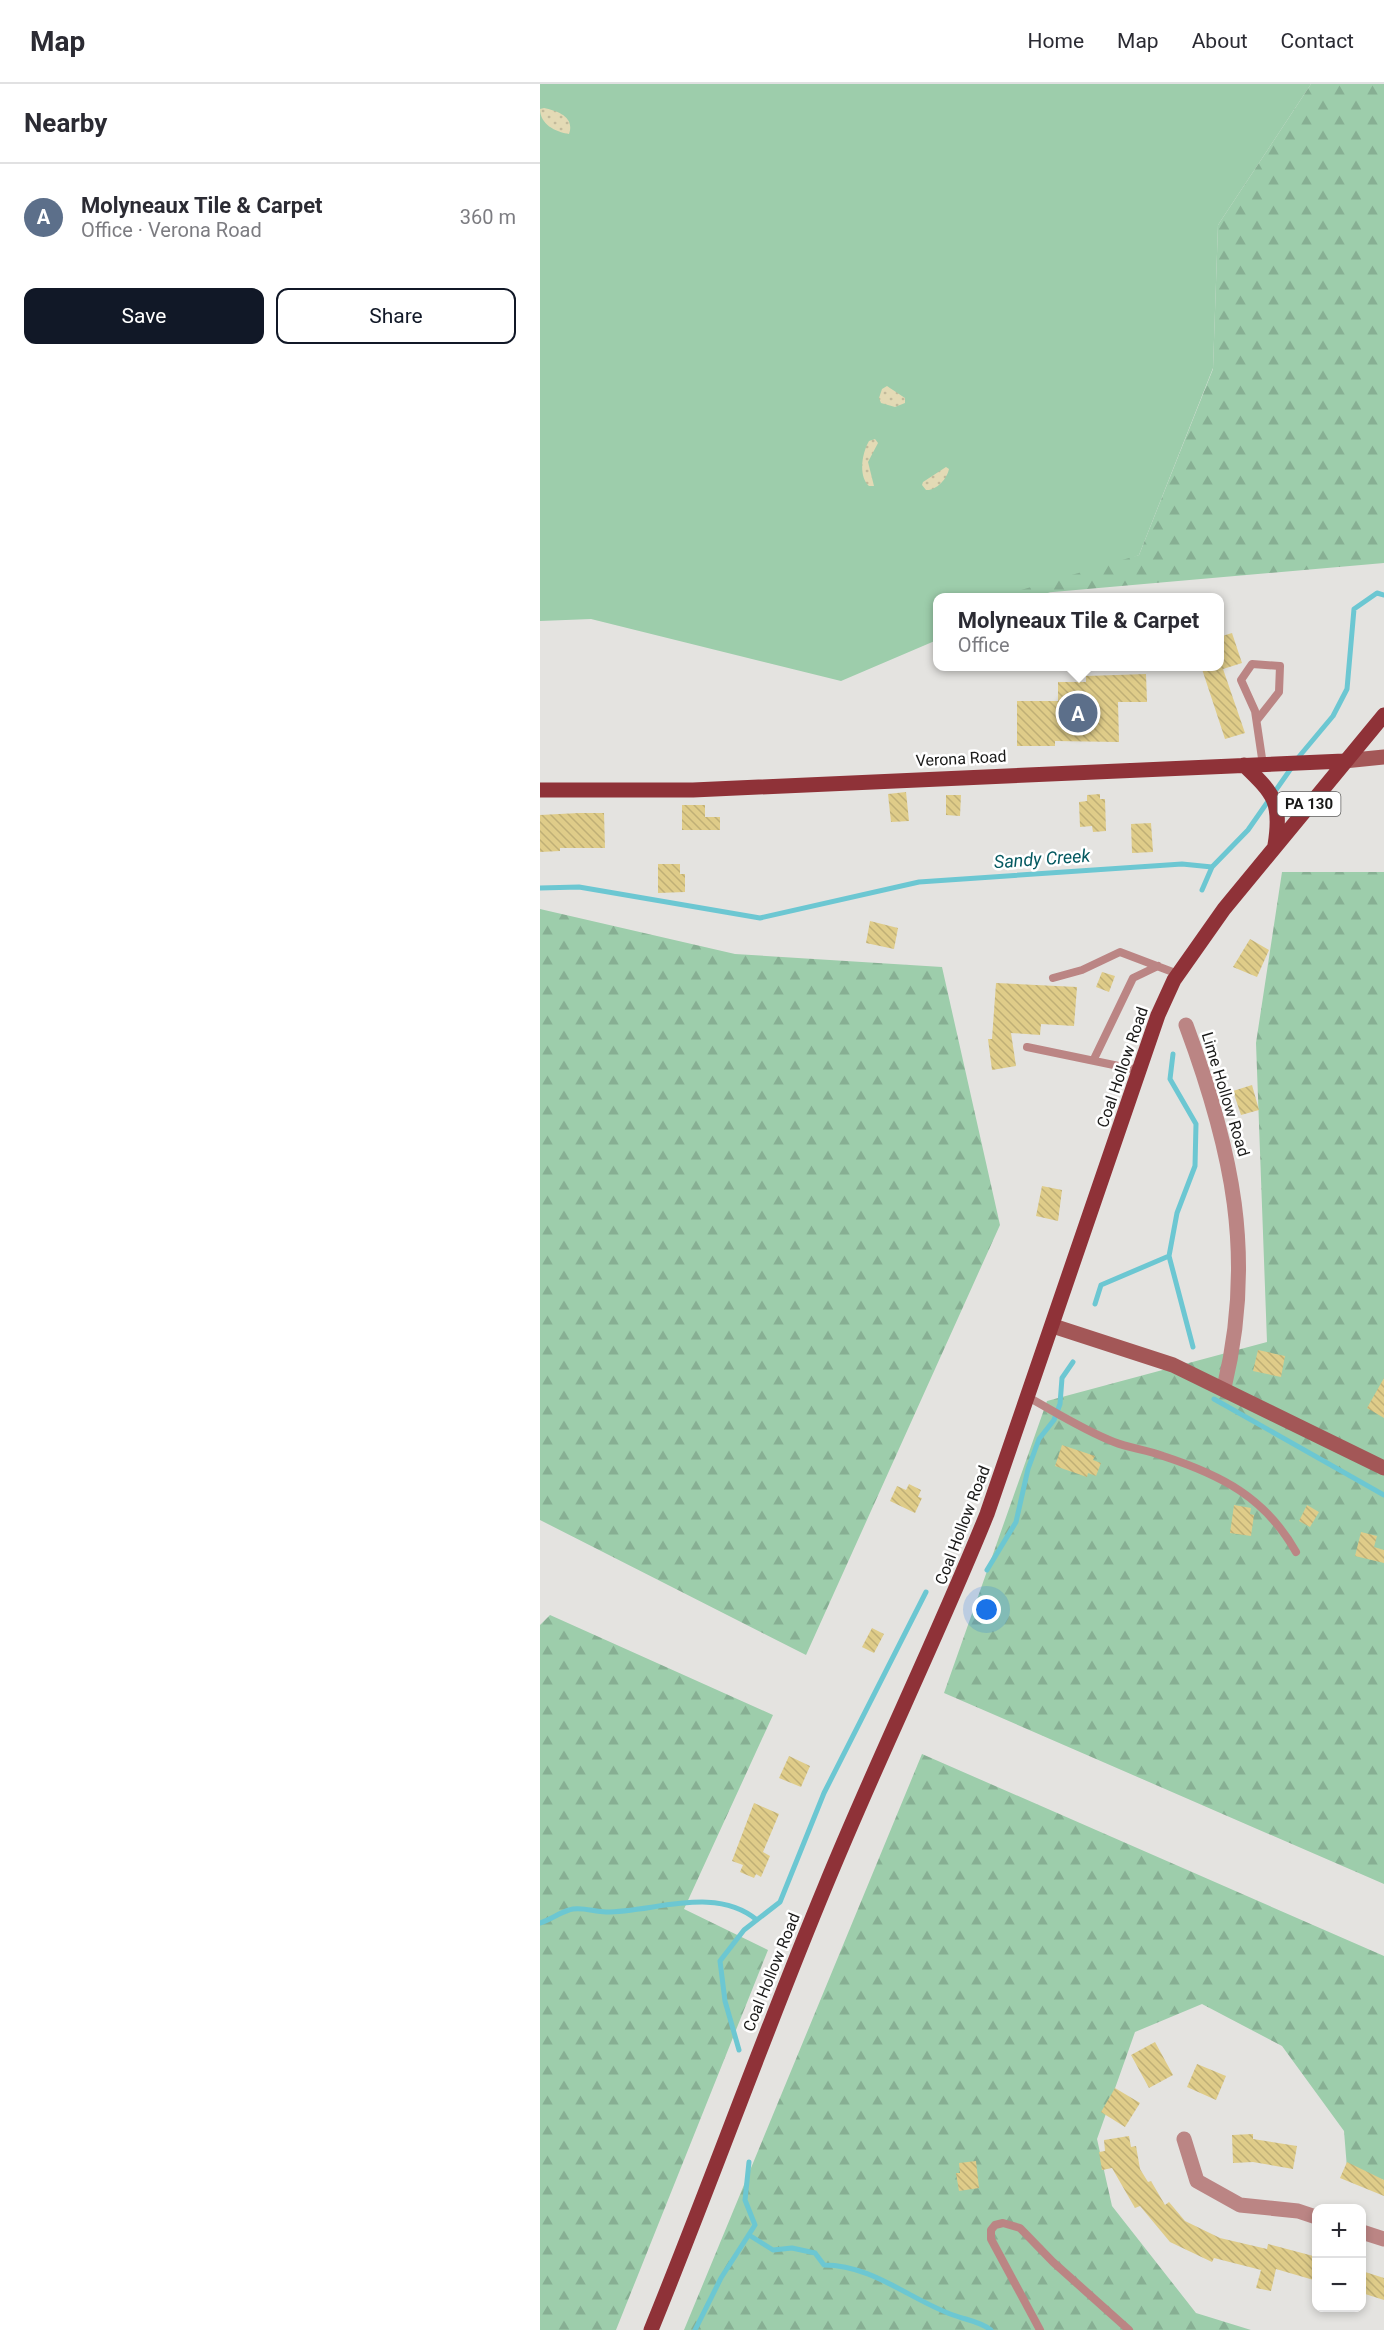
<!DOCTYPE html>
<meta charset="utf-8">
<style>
:root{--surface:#fff;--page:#f7f7f7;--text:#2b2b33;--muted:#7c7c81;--line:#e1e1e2;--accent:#111827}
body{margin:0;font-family:Roboto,sans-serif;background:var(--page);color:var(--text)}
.controls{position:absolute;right:18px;bottom:18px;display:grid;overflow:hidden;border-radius:12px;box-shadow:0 3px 9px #0003}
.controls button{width:54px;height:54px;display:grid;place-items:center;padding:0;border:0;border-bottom:2px solid var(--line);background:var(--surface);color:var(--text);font:30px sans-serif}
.you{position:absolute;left:447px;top:1526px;width:21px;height:21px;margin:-15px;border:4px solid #fff;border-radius:50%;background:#1a73e8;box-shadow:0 0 0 9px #1a73e833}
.badge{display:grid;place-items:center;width:39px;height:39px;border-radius:50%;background:var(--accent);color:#fff;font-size:20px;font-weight:700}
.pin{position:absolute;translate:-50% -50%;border:3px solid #fff;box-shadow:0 2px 6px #0006}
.popup{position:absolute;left:393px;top:509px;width:291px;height:78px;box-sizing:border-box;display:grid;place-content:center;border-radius:12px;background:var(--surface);filter:drop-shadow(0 2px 4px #0005);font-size:20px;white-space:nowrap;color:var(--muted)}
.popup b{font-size:22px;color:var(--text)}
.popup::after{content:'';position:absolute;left:50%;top:100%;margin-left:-12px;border:12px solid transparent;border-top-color:var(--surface)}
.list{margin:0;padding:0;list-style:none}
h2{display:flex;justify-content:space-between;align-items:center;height:78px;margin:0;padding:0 24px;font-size:26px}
h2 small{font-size:20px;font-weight:400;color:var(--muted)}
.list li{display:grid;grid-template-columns:39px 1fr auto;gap:18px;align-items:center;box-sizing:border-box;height:108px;padding:0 24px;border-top:2px solid var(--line)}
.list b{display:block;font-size:22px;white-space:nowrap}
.list p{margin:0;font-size:20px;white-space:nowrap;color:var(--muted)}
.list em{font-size:20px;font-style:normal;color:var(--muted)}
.actions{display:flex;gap:12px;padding:18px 24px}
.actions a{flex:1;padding:14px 0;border:2px solid var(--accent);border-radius:12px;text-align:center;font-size:21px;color:var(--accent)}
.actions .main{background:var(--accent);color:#fff}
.map{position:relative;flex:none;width:844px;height:2246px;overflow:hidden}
header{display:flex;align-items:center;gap:36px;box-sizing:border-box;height:84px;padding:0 30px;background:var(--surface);border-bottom:2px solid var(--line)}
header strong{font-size:28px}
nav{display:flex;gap:33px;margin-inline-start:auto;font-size:21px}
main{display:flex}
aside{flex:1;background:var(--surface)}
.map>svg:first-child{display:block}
.green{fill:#9dcdab}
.forest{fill:url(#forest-firs)}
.sand{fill:url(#sand-dots)}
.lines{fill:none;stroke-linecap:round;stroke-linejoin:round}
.stream{stroke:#6cc7d2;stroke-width:5}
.building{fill:url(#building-back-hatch)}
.lane{stroke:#bb8584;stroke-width:8}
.street{stroke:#bb8584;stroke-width:15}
.secondary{stroke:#a35757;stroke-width:15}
.primary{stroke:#8f3238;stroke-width:15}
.labels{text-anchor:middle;stroke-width:5;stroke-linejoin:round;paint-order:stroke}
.shield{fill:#fff;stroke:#5f5f5e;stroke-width:1.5}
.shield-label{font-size:15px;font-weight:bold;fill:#1a1a19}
.street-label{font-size:16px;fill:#1a1a19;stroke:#fff}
.water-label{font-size:18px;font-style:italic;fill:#045960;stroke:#fff}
</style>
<header>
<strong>Map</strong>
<nav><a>Home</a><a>Map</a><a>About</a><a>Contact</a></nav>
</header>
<main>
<aside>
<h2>Nearby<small></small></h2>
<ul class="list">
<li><span class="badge" style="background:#5c6f8a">A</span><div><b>Molyneaux Tile &amp; Carpet</b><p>Office · Verona Road</p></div><em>360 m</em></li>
</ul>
<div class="actions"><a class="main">Save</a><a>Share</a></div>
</aside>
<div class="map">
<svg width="844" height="2246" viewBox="0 0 844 2246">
<defs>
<pattern id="forest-firs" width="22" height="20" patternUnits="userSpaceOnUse" patternTransform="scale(1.5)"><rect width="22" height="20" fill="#9dcdab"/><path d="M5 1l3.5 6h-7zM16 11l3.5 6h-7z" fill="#87af93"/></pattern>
<pattern id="sand-dots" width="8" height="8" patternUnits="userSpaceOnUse" patternTransform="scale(1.5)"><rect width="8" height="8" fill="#e3dab5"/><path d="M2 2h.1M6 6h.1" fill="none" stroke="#c2ba9b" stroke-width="1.8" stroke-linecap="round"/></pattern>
<pattern id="building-back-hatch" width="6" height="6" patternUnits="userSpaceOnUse" patternTransform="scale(1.5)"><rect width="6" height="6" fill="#dfcc89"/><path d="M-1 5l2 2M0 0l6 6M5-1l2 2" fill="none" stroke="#bfaf76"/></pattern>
</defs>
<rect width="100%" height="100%" fill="#e4e3e0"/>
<path class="green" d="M0,0H771L678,141L673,284L599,471L498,513L397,514V556L301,597L51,535L0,537Z"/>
<path class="forest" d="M771,0H844V479L457,513L599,471L673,285L678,141Z
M742,788H844V1800L404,1609L507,1317L727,1258L716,959Z
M0,825L195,870L402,883L460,1141L266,1571L0,1436Z
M10,1531L233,1631L144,1825L228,1866L76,2246H0V1541Z
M382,1670L844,1872V2096L807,2084L804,2047L742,1962L662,1920L595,1948L557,2055L572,2122L656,2229L711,2246H144Z"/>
<path class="sand" d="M4,24C18,27 35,33 29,50C15,48 0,40 0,25Z
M347,302L365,314V319L355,323L341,319L339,314L342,305Z
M335,355L338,359L328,378L334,402H329C318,392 322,369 329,357Z
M406,383L409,385C407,395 396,407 386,406L382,401L383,398Z"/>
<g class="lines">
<path class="stream" d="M757,675L793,632L807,605L814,525L837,509L844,511
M0,804L39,803L220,834L379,798L642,780L672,783L708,746L752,683
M662,806L672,783
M633,970L630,995L656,1040L655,1082L637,1129L629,1172L653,1263
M555,1220L561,1201L629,1172
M674,1315L844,1411
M447,1486L476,1438L488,1385L499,1355L514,1336L520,1320L522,1294L533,1278
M0,1839C10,1836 19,1829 29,1826C40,1822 54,1828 66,1828C114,1828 175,1801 217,1836
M199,1966L185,1917L180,1877L204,1846L240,1818L284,1709L386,1508
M209,2151L233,2166L252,2164L275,2169L284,2181C332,2181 369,2215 413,2231C426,2236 439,2237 451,2246
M155,2246L181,2194L215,2141L205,2116L209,2078"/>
</g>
<path class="building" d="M692,549L702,579L683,585L705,649L685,655L661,582H679V553Z
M606,590L607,618H578L579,658L515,657V662H477V617H518V598H546V592Z
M366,708L369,737L351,738L348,710Z
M560,710V715H565L566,747L553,748L552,742L540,743L539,718L547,717V711Z
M406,711H421L420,732L406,731Z
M142,721H165V733H180V746H142Z
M39,729H64L65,764H20V767L0,768V731Z
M611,739L613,768L592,769L591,740Z
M118,780H140V790H145V808L118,809Z
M330,837L358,844L354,865L326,859Z
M710,855L729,866L717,893L693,883Z
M562,888L575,892L569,908L556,903Z
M456,899L537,903L534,942L501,940L500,951L471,949L476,982L452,986L448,955H452Z
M712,1001L719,1026L701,1031L693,1007Z
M502,1102L522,1106L518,1137L496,1132Z
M718,1266L745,1272L741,1293L713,1287Z
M844,1294V1334L827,1324Z
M522,1361L555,1372L553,1376L561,1379L556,1392L548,1389L547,1393L515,1382Z
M369,1400L381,1406L378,1413L382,1414L375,1429L350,1417L357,1402L366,1406Z
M694,1421L711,1424L710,1430L714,1431L711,1452L690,1449Z
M767,1421L779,1428L770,1443L759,1437Z
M821,1448L837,1452L834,1463L844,1466V1479L815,1472Z
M332,1544L344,1550L334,1569L322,1563Z
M249,1672L270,1682L261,1703L239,1694Z
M214,1719L239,1730L223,1768L230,1772L221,1793L216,1790L214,1794L200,1788L203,1781L192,1777Z
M615,1958L633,1991L609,2004L591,1971Z
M657,1980L686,1992L676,2016L647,2003Z
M575,2004L600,2019L585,2043L561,2028Z
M713,2050V2055L757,2062L753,2085L713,2078L693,2079L692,2051Z
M589,2052L591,2063L596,2062L600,2085L608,2098L611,2097L625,2121L629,2118L645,2137L680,2154L727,2165L728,2160L777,2173V2197L736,2185L731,2207L716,2204L721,2186L674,2174L672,2178L630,2158L600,2122L595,2124L572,2084L562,2086L559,2068L565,2067L564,2056Z
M436,2077L439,2104L419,2107L416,2089H420L419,2079Z
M807,2078L844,2096V2112L800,2094Z
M822,2187L844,2194V2216L822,2209Z"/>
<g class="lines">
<path class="lane" d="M717,636L739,608L740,582L712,580L701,596L715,627L723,681
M513,894L542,886L580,868L638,890
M487,963L598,986
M554,975L593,894L618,882
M488,1313C515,1328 545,1347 574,1358C589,1364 607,1366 623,1372C681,1391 725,1413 756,1468
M500,2246L451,2155V2146L455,2141L463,2139L480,2144L513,2178L589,2246"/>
<path class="street" d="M646,941C692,1065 716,1172 684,1304
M644,2055L657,2097L700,2121L758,2127L776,2133
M822,2148L844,2155"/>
<path class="secondary" d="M804,677L844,673
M513,1242L633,1281L844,1384"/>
<path class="primary" d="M704,681C734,710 742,718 735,761
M0,706H153L804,677
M111,2246C171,2099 224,1950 285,1803C336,1678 396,1556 447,1430L618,931L634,896L684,825L844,631"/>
</g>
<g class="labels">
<rect class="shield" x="737.5" y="708" width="63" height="24" rx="4.5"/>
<g class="shield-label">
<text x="769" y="725">PA 130</text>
</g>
<g class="street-label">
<text transform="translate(421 674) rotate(-3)" y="6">Verona Road</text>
<text transform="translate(582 983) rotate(-71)" y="6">Coal Hollow Road</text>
<text transform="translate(686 1010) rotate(73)" y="6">Lime Hollow Road</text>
<text transform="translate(422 1441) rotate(-69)" y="6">Coal Hollow Road</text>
<text transform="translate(231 1888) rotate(-68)" y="6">Coal Hollow Road</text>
</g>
<g class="water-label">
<text transform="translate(502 775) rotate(-4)" y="6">Sandy Creek</text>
</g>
</g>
</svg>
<div class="controls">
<button>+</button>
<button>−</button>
</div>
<div class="you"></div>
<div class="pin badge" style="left:538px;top:629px;background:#5c6f8a">A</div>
<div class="popup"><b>Molyneaux Tile &amp; Carpet</b>Office</div>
</div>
</main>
